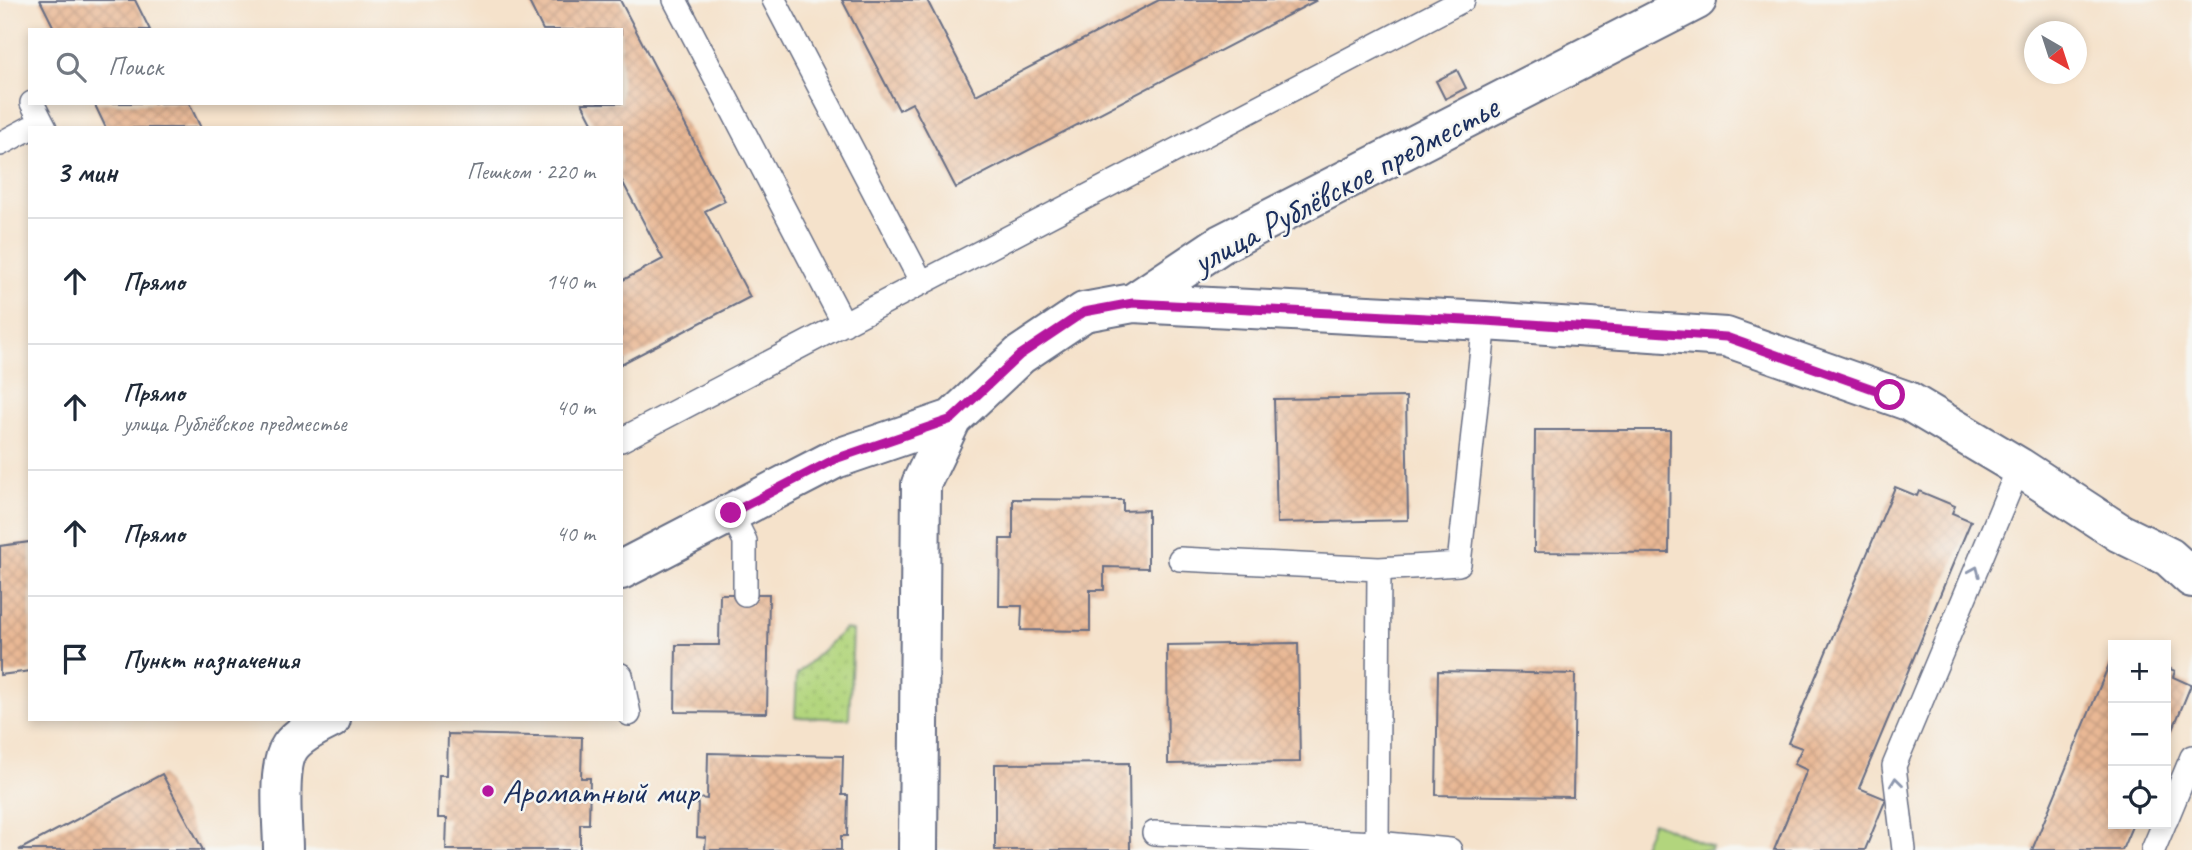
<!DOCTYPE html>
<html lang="ru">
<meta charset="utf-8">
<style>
:root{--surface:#fff;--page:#f6f6f7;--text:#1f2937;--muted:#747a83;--line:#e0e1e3}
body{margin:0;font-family:Caveat,sans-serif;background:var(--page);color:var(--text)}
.controls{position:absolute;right:21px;bottom:21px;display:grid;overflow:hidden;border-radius:0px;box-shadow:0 4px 10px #0003}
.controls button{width:63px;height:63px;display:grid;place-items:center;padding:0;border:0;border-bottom:2px solid var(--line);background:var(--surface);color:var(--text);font:35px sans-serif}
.compass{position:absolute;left:2024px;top:21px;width:63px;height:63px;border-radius:50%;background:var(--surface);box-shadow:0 4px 10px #0003;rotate:141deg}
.stop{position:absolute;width:21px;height:21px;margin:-16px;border:5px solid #b5179e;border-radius:50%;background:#fff}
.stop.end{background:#b5179e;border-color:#fff;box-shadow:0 2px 7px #0008}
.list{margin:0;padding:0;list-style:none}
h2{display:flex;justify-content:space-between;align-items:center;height:91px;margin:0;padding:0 28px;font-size:30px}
h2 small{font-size:23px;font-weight:400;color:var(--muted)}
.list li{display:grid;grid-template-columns:46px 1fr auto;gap:21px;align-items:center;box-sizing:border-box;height:126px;padding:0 28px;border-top:2px solid var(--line)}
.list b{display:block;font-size:26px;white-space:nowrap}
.list p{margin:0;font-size:23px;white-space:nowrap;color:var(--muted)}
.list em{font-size:23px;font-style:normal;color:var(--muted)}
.icon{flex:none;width:38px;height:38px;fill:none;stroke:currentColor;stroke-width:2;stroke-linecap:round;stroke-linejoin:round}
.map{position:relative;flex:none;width:2192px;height:850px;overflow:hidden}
.search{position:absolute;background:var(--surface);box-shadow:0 4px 10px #0003;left:28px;top:28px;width:595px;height:77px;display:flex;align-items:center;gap:18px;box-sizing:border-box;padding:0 24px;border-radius:0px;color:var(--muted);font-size:26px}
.panel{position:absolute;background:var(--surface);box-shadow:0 4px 10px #0003;left:28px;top:126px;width:595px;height:595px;border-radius:0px}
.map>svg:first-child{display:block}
.grass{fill:#b2d57d;stroke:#66826e;stroke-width:2}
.park{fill:url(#park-dots);stroke:#66826e;stroke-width:2}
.building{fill:url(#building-cross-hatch)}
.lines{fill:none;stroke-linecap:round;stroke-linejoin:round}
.service-casing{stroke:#676e84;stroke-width:26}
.minor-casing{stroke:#676e84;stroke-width:42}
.service{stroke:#fff;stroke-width:23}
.minor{stroke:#fff;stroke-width:38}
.oneway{stroke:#8d97ae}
.route{stroke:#b5179e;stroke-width:9}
.poi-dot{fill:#b5179e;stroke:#f6f6f2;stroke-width:2.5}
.labels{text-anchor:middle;stroke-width:5;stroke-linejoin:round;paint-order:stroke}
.street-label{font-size:35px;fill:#1b2f5e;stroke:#f6f6f2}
.poi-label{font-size:35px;fill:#1b2f5e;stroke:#f6f6f2;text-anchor:start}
</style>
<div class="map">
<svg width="2192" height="850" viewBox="0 0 2192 850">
<defs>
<pattern id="park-dots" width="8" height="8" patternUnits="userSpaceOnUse" patternTransform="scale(1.75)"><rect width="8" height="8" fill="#b2d57d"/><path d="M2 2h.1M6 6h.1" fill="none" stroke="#98b76e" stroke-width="1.8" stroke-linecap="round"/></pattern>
<pattern id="building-cross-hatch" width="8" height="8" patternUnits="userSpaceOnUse" patternTransform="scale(1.75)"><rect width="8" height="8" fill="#e9b894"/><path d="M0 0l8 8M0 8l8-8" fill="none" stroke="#c79e82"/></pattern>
</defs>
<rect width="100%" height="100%" fill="#f6f6f2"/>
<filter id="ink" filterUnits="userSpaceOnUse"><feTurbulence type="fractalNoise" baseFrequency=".0143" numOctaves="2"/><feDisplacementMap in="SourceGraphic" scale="14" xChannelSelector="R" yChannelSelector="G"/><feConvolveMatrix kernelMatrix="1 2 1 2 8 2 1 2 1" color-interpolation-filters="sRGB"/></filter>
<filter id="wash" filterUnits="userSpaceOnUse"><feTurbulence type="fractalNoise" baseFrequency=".00686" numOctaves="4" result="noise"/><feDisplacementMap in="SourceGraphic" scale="28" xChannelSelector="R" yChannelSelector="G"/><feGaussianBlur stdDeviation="1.57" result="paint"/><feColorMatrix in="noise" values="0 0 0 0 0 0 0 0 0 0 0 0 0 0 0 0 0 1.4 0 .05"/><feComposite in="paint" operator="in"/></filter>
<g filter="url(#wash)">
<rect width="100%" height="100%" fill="#f5e2cb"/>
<path class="grass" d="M1653,822L1712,847L1710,850H1641Z"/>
<path class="park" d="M845,629L853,631L849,719L795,717L797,674Z"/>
<g id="blocks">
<path class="building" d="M40,0H135L150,30H55Z
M528,0H620L725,201L705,211L750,297L621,364V281L663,259L621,179V128H595L582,103H621V30H543Z
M842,0H927L976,95L1159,0H1317L956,188L912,103L899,110Z
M1457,70L1466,88L1445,99L1436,81Z
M94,103H189L201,128H106Z
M1406,397L1408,520L1277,523L1274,399Z
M1535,430H1670L1669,553L1534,552Z
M1895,487L1917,496L1919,491L1955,506L1952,513L1971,521L1859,788L1886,799L1865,850H1774L1807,770L1794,764L1802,748L1788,743Z
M1013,499L1123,500V511L1148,510V568L1104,567V590H1090V631L1021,630L1022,606H999L1000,539H1013Z
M30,542V671L0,675V546Z
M720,594H769L767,713L675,712L676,645H719Z
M1298,643L1300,762L1168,764L1167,645Z
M2113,655V824H2133L2122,850H2032Z
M2166,667L2175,671L2173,677L2191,685L2166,746Z
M1438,671L1575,674L1573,797L1436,795Z
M448,734L582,737L581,778H590L589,824H580V850H446L447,818H438L439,775H447Z
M708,753L843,756L842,795H848L847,836H841V850H705L706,838L697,837L698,798L707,799Z
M1129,763L1130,850H995V764Z
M162,774L203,850H19Z"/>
</g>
</g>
<g filter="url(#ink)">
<use href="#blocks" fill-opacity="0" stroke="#676e84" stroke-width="2"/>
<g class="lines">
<g class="service-casing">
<path id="service" d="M675,0L844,324
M774,0L922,283
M32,103L45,128
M0,144L30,128
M621,440L1463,0
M731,513L745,541V594
M1180,559L1379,569L1459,564L1485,321
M1379,569L1377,843L1450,850
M621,675L629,714
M2166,820L2192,757
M1154,833L1377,843
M1904,850L1894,766L2019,467
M2153,850L2164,824"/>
</g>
<g class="minor-casing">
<path id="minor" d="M1133,303L1485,321L1726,337L1908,401L2019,467L2120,533L2169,557L2192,578
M621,570L835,459L952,419
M283,850C283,825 276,767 290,747C299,734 317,726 331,719
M918,850L921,484L952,419L1020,355L1084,312L1133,303L1221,244L1697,0"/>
</g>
<use href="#service" class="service"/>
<use href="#minor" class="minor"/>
</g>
<defs><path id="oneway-chevron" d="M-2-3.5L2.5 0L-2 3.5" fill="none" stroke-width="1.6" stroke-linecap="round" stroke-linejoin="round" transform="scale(1.75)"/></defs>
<g class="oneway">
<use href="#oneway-chevron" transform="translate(1975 571) rotate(-67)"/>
<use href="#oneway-chevron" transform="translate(1896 782) rotate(-97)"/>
</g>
</g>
<g class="lines" filter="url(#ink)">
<path class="route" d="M731,513L835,459L952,419L1020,355L1084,312L1133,303L1485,321L1726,337L1890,395"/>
</g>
<circle class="poi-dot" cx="488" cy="791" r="7"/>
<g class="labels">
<g class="street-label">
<text transform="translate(1345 184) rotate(-28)" y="12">улица Рублёвское предместье</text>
</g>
<g class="poi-label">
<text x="502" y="803">Ароматный мир</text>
</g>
</g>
</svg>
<div class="controls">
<button>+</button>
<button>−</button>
<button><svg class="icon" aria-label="locate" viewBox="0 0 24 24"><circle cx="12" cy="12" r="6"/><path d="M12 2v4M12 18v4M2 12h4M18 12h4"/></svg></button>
</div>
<svg class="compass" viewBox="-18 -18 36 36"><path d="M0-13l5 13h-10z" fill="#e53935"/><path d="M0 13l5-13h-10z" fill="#747a83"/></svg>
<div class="stop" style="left:1890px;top:395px"></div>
<div class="stop end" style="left:731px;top:513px"></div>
<div class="search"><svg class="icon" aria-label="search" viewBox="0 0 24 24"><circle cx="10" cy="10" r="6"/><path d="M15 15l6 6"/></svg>Поиск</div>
<section class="panel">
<h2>3 мин<small>Пешком · 220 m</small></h2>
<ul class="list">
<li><svg class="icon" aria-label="ahead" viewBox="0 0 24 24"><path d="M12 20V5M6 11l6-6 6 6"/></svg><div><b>Прямо</b></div><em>140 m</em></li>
<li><svg class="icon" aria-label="ahead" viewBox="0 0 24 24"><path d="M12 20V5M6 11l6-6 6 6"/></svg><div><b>Прямо</b><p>улица Рублёвское предместье</p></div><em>40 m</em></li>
<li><svg class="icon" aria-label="ahead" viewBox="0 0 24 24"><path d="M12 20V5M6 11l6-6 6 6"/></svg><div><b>Прямо</b></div><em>40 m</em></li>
<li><svg class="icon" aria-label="arrive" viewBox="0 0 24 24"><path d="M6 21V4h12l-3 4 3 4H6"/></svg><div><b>Пункт назначения</b></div></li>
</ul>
</section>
</div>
